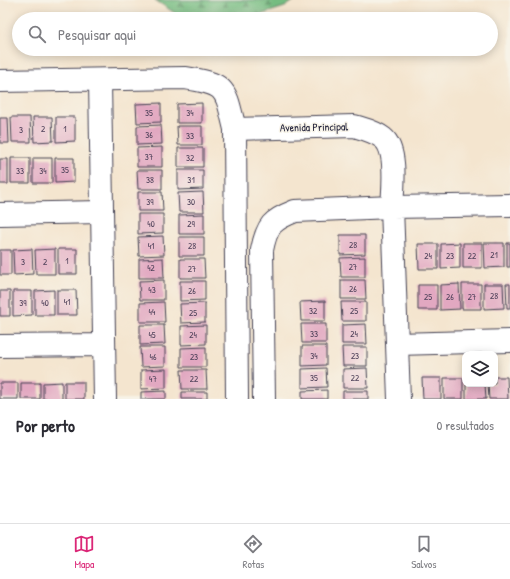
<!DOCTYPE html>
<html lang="pt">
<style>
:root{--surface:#fff;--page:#f2f2f3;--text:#2b2b33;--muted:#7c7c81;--line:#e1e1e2;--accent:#db2777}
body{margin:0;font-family:"Patrick Hand",sans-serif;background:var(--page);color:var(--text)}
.controls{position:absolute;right:12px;bottom:12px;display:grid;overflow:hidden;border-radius:8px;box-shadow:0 2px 10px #0003}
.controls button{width:36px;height:36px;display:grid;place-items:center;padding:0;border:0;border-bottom:1px solid var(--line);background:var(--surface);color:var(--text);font:20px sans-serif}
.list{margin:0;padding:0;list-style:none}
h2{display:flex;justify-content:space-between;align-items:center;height:52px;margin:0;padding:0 16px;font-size:17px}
h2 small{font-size:13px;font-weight:400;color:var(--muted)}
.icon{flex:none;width:22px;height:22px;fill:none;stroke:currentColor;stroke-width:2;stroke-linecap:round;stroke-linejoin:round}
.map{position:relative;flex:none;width:510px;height:399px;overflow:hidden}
.search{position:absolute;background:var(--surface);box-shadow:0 2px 10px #0003;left:12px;right:12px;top:12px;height:44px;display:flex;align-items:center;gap:10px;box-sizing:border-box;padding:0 14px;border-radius:22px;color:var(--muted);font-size:15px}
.sheet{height:124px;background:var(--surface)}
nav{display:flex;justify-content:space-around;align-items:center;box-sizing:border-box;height:56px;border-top:1px solid var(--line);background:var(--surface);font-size:11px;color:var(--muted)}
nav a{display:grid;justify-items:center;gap:2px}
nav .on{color:var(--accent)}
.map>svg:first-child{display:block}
.forest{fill:url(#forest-firs);stroke:#4c6f5e}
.building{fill:#e2a8c1}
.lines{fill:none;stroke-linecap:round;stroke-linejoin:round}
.minor-casing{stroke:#423f51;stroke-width:24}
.tertiary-casing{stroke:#423f51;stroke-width:24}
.minor{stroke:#fff;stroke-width:22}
.tertiary{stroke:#fff;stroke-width:22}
.labels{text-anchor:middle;stroke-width:3;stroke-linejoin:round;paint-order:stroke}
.number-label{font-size:9px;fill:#52445c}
.street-label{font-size:11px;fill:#22223b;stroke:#f7f3e8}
</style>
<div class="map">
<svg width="510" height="399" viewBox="0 0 510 399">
<defs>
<pattern id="forest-firs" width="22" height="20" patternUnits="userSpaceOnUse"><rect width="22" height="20" fill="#75bc80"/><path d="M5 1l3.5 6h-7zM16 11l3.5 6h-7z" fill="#60986a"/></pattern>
</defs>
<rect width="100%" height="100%" fill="#f7f3e8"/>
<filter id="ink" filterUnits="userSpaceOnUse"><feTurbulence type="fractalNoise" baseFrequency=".025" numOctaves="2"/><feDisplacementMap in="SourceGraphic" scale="8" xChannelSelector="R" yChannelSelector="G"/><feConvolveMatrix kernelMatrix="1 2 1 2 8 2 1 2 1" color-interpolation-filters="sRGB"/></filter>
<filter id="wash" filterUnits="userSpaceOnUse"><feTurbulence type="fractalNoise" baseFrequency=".012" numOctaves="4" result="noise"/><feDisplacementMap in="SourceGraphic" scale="16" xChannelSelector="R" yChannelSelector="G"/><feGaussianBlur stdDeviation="0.9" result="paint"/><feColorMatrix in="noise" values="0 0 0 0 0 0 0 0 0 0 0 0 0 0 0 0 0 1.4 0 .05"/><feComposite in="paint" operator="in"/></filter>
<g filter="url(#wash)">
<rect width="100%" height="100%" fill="#f4e5cf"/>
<path class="forest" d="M155,0H295L285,7L247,19H184Z"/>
<g id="blocks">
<path class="building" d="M161,103V122L137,123L136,104Z
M202,103V123H177V104Z
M11,117H30L31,142H12Z
M33,117H52L53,141L34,142Z
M56,117H75V141L56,142Z
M0,118H8L9,143H0Z
M161,125L162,144L137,145V126Z
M177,126H202V145H178Z
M162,147V167H137V148Z
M178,148H203V167H178Z
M11,158H30V183H11Z
M33,158H52V183H33Z
M55,158H74V182L55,183Z
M0,159H8V184H0Z
M137,170H162V189H138Z
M178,170H203V189L178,190Z
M138,192H162L163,211H138Z
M203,192L204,212H179L178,193Z
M138,214H163V233L138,234Z
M204,214V234H179V215Z
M340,235H365V254L340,255Z
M163,236L164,255L139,256L138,237Z
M179,237H204V256H179Z
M460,243V268L441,269V244Z
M463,243H482V268H463Z
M484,243H504V267L485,268Z
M507,243H510V267H507Z
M418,244H438V269H419Z
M32,249L33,274L14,275L13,250Z
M55,249V274H36L35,250Z
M58,249H77V274H58Z
M0,250H11V275H0Z
M365,257V277H341L340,258Z
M163,258L164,278H139V259Z
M180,259H204L205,278H180Z
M164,280V300H140L139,281Z
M341,280H365L366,299H341Z
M180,281H205V300L180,301Z
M459,284L460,309L440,310V285Z
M462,284H481V309H462Z
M484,284H503L504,308L484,309Z
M506,284H510V308H507Z
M418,285H437V310H418Z
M54,290V315H35V291Z
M57,290H76L77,315H57Z
M0,291H10V316H0Z
M13,291H32V315L13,316Z
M325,301V321H301L300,302Z
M164,302L165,322H140V303Z
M341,302H366V321H342Z
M205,303V322L181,323L180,304Z
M301,324H326V343H302Z
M366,324L367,344H342V325Z
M140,325H164L165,344L140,345Z
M206,325V344L181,345V326Z
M302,346H326V365L302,366Z
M140,347H165V366L141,367Z
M206,347V367H181V348Z
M342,347H367V366H343Z
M326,368L327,387L302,388V369Z
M367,368L368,388H343V369Z
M166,369V388L141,389V370Z
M181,370H206L207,389H182Z
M495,377H507L508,399H489L488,384H495Z
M422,378H441V399H423Z
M444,378H463V399H444Z
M62,382V399H43V383Z
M65,382H84V399H65Z
M0,383H18V399H0Z
M21,383H40V399H21Z
M466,384H485L486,399H466Z
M327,390V399H302V391Z
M166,391V399H141V392Z
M343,391H368V399H343Z
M182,392H207V399H182Z"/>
</g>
</g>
<g filter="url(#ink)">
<use href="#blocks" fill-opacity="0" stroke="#423f51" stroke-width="1"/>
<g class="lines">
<g class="minor-casing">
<path id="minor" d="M100,80L105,399
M0,81L185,78C228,84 225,89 235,129
M0,214L102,212
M397,344L510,341
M0,346L104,345
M399,399L392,207L510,205"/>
</g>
<g class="tertiary-casing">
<path id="tertiary" d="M237,399L235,129L354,126C364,129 374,131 383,138C398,150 393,189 392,207L295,211C272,220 267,225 262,250L264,399"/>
</g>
<use href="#minor" class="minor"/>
<use href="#tertiary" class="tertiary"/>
</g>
</g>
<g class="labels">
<g class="number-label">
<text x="149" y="116">35</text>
<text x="190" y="116">34</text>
<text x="43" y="132">2</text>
<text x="65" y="132">1</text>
<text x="21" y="133">3</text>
<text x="149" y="138">36</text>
<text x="190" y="139">33</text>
<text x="149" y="160">37</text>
<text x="190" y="161">32</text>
<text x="65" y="173">35</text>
<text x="20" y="174">33</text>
<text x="43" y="174">34</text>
<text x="150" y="183">38</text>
<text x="191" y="183">31</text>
<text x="150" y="205">39</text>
<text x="191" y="205">30</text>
<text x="151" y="227">40</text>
<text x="191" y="227">29</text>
<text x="353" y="248">28</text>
<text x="151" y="249">41</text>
<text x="192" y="249">28</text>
<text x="494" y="258">21</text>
<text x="428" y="259">24</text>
<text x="450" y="259">23</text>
<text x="472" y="259">22</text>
<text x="67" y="264">1</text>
<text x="23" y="265">3</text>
<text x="45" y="265">2</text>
<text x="353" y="270">27</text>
<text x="151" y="271">42</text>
<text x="192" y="272">27</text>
<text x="353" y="292">26</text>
<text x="152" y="293">43</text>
<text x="192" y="294">26</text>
<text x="494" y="299">28</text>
<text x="428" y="300">25</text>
<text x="450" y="300">26</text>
<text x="472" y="300">27</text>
<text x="67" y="305">41</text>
<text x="23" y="306">39</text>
<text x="45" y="306">40</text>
<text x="313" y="314">32</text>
<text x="354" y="314">25</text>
<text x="152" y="315">44</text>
<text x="193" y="316">25</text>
<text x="314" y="337">33</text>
<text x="354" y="337">24</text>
<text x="152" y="338">45</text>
<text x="193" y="338">24</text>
<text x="314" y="359">34</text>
<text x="355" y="359">23</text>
<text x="153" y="360">46</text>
<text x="194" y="360">23</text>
<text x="314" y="381">35</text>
<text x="355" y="381">22</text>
<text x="153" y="382">47</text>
<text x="194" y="382">22</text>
</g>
<g class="street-label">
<text transform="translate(314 127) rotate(-1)" y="4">Avenida Principal</text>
</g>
</g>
</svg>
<div class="controls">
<button><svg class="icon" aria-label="layers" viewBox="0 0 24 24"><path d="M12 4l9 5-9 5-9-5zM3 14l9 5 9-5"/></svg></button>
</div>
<div class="search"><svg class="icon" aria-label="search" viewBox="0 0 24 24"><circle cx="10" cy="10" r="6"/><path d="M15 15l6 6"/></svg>Pesquisar aqui</div>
</div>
<section class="sheet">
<h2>Por perto<small>0 resultados</small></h2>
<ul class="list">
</ul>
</section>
<nav>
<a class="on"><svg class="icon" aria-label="map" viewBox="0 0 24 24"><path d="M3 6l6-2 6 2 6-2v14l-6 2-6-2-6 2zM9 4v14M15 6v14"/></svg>Mapa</a>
<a><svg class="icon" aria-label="directions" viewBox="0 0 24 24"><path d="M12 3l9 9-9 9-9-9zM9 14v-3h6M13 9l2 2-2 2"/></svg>Rotas</a>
<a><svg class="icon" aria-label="saved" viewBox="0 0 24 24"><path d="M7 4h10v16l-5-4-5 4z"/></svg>Salvos</a>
</nav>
